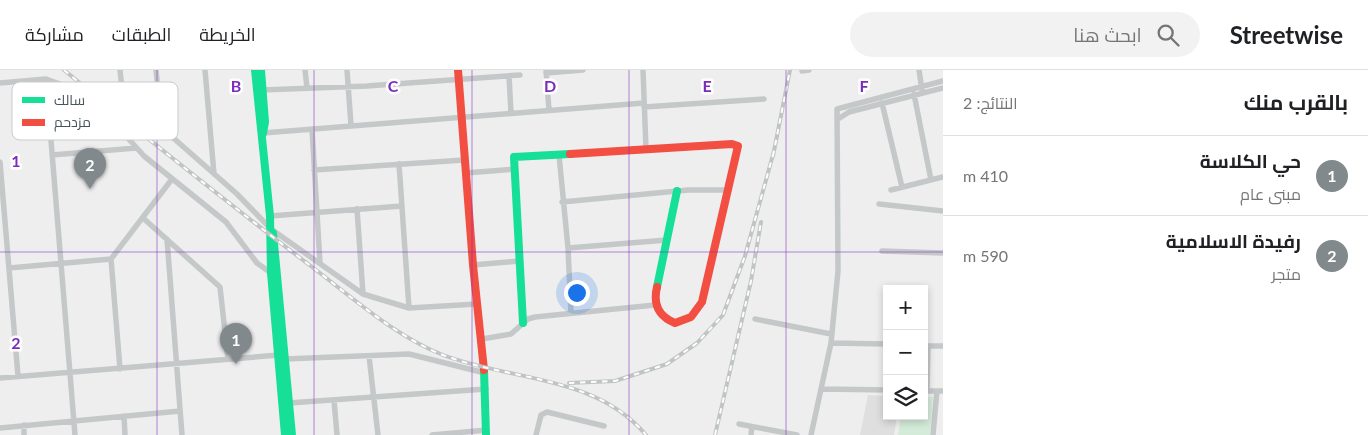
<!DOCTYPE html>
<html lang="ar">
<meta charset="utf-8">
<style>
:root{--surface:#fff;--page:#f2f2f2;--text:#202124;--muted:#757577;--line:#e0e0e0;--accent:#81898c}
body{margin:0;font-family:Lato,Cairo,sans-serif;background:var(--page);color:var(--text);direction:rtl}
.controls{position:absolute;right:15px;bottom:15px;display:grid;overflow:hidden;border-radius:0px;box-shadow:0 2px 8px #0003}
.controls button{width:45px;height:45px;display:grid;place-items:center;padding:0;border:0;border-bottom:1px solid var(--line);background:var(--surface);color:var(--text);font:25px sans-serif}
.you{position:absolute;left:576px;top:222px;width:18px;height:18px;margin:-12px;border:4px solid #fff;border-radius:50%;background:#1a73e8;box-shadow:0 0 0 8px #1a73e833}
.badge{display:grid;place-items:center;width:32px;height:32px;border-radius:50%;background:var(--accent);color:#fff;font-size:16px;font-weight:700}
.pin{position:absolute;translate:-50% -41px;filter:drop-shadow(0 1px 2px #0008)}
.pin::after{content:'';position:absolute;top:26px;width:18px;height:15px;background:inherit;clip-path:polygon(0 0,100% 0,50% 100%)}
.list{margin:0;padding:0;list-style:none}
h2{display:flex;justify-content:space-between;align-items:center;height:65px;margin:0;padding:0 20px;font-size:21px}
h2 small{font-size:16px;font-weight:400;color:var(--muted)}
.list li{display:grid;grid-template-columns:32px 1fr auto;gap:15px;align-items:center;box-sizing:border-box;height:80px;padding:0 20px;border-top:1px solid var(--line)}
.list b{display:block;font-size:19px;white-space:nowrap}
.list p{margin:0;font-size:16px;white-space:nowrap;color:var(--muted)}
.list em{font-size:16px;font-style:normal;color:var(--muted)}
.icon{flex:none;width:28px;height:28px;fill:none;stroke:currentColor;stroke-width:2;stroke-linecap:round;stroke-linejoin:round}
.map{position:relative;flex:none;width:943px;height:365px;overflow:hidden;direction:ltr}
header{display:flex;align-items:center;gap:30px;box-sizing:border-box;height:70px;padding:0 25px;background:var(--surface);border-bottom:1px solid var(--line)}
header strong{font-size:24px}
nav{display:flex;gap:28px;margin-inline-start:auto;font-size:18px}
.search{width:350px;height:45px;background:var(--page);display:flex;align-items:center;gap:12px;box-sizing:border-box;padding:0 18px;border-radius:28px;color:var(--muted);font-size:19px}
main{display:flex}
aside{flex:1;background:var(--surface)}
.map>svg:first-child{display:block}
.education{fill:#e0dfdf}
.green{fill:#d4ebd9}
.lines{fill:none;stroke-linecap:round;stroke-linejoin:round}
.street{stroke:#c5c8c9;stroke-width:5.5}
.fast{stroke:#16e098;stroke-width:8}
.jam{stroke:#f24e42;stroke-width:8}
.rail-casing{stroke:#c1c4c4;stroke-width:4}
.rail{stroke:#fff;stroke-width:2;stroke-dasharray:5.5;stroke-linecap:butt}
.grid{fill:none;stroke:#7b2cbf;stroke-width:1;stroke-opacity:0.55}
.key{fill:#fff;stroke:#c8cbcd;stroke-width:1}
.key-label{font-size:14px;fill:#475358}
.grid-label{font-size:16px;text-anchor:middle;font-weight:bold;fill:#7b2cbf;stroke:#fff;stroke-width:5;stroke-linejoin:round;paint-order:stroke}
</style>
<header>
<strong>Streetwise</strong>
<div class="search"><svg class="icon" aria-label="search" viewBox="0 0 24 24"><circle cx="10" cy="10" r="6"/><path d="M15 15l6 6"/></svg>ابحث هنا</div>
<nav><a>الخريطة</a><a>الطبقات</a><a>مشاركة</a></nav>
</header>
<main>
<aside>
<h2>بالقرب منك<small>النتائج: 2</small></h2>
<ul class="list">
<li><span class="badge">1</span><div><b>حي الكلاسة</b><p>مبنى عام</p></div><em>410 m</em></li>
<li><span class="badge">2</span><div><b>رفيدة الاسلامية</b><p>متجر</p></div><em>590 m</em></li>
</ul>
</aside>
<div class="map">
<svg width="943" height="365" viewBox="0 0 943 365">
<rect width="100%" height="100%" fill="#eee"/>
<path class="education" d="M868,325L887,326V346H897L894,365H860Z"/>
<path class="green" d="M924,327H933L930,365H898L901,346H924Z"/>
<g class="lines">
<path class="street" d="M120,0L123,28L162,58L237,124L271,159L363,224L409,238L477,234
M156,0L162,58
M205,0L214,104
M305,0L307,18
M347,0L351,55
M546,0L549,40
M643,0L646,79
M919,0L922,20
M802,1L809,0
M546,3L583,0
M509,6L511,43
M46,9L75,365
M0,13L46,9L60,14L126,66L144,86L226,152L257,193L271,203
M262,20L367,16L520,5
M914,24L931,110
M882,33L902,117
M644,37L764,29
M838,49L849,42L943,18
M312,59L320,193
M263,63L644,33
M52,85L136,78
M559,85L568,178L571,243
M0,92L18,306
M399,94L409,238
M314,100L464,90
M465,103L515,99
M891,120L943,107
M562,132L688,120H729
M879,134L943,141
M357,139L363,224
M270,146L402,136
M143,148L220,217L228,289
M167,169L182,365
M568,178L667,170
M882,181L943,183
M473,195L519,191
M9,198L111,189
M755,249L831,264
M482,269L511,264L528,249L535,247L655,235
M831,273L887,274
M925,276H943
M369,286L378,365
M120,299L111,189L172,109
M0,308L279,285L285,289L409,284L485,303
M821,319L887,320
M924,321H943
M927,321L928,276
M334,330L337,365
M289,333L486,319
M124,346L125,365
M739,354L797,365
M24,355V365
M0,358L180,341
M432,365L487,360
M536,365L541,345L547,342L604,356
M751,365L752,357
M811,365L831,273L838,201L837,39L943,11
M933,365L937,321"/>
<path class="fast" d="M255,0L270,146L271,203L285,365
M261,0L265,52L263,63
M273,163L292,365
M657,217L677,121
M523,253L514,87L570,84
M484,300L486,365"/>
<path class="jam" d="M458,0L473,195L484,300
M570,84L732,74L738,76L702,232L691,247L675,253C658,246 653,234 657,217"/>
<g class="rail-casing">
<path id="rail" d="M64,0C145,67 228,133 312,197C353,228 395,266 443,285C511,311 596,305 646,365
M773,86L790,0
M569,313L615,311L667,294L697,273L723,245L745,186L774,81
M715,365L751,211L761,152"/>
</g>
<use href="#rail" class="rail"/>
</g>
<path class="grid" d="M157,0V365M314,0V365M472,0V365M629,0V365M786,0V365M0,182H943"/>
<rect x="12" y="12" width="166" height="58" rx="8" class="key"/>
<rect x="22" y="27" width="23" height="6" fill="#16e098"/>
<rect x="22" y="49" width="23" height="7" fill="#f24e42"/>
<g class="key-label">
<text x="54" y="35">سالك</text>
<text x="54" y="57">مزدحم</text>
</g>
<g class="grid-label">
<text x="236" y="22">B</text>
<text x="393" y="22">C</text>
<text x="550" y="22">D</text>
<text x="707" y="22">E</text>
<text x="864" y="22">F</text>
<text x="16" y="97">1</text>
<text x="16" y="279">2</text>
</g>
</svg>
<div class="controls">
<button>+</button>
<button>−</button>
<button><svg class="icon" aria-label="layers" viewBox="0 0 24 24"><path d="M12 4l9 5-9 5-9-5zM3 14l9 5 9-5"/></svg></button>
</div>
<div class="you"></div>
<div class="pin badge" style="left:236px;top:294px">1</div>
<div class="pin badge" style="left:90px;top:119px">2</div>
</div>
</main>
